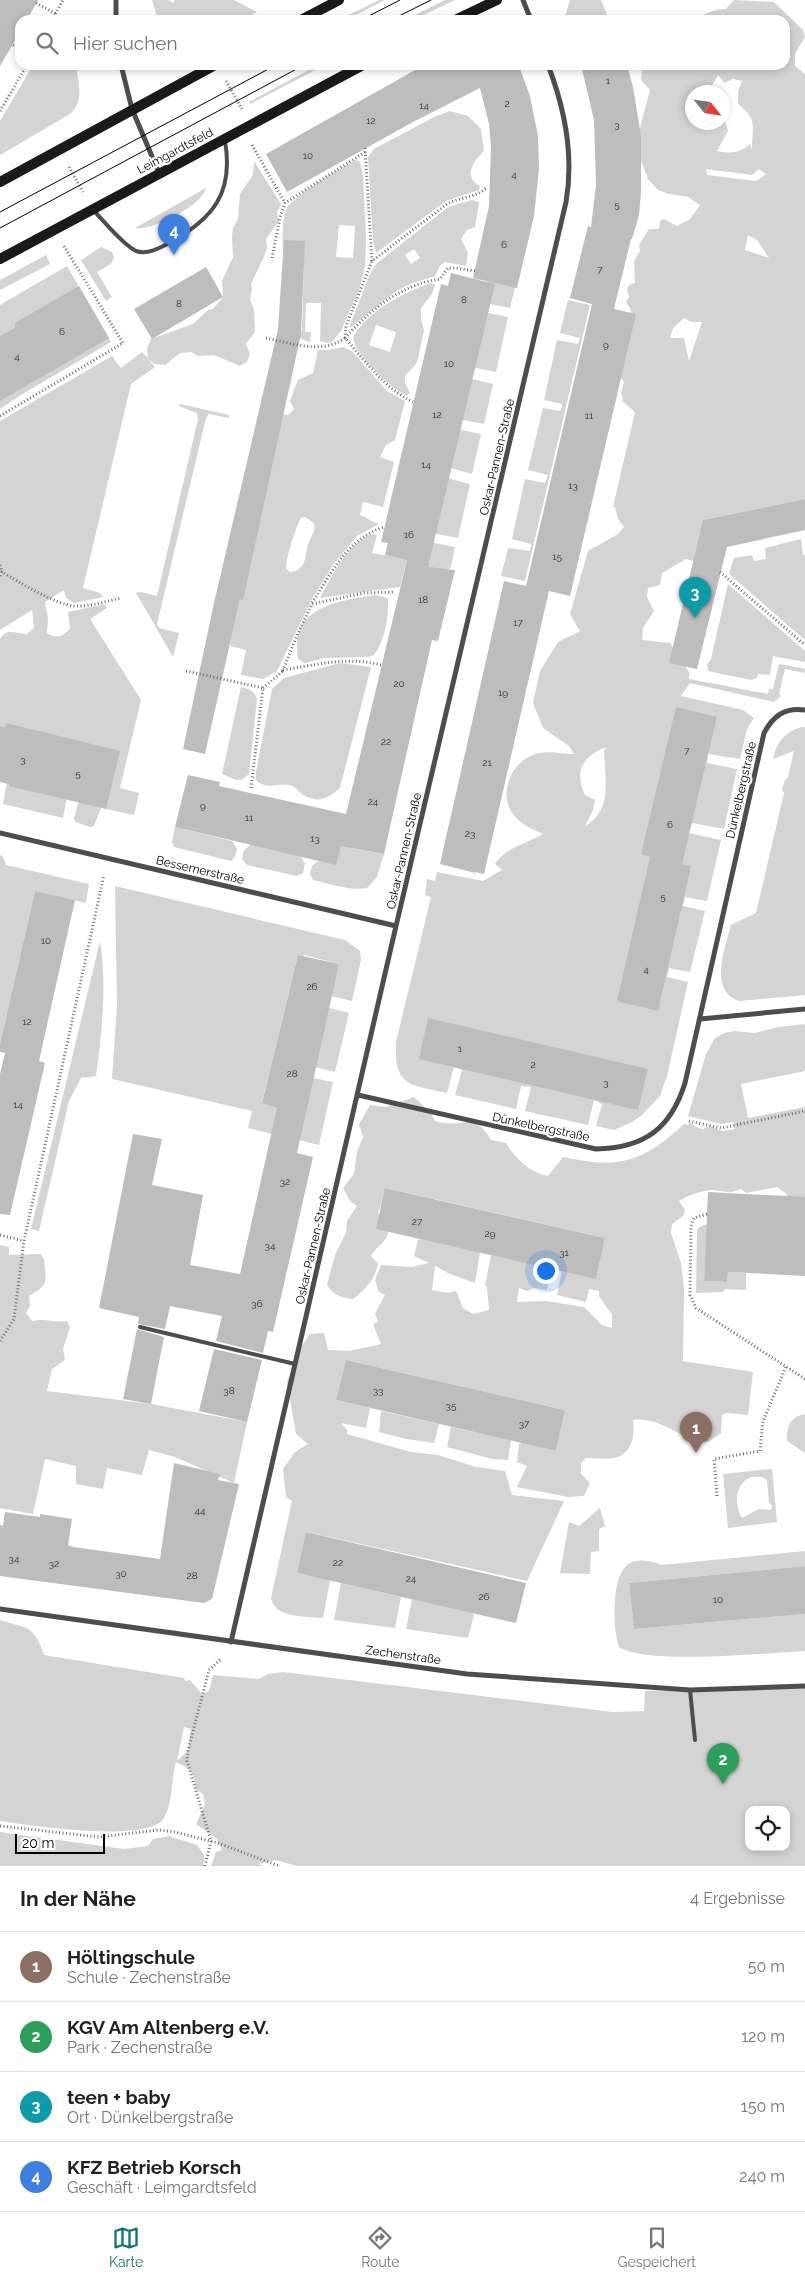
<!DOCTYPE html>
<html lang="de">
<meta charset="utf-8">
<style>
:root{--surface:#fff;--page:#f6f6f6;--text:#222;--muted:#767676;--line:#e0e0e0;--accent:#0f766e}
body{margin:0;font-family:Raleway,sans-serif;background:var(--page);color:var(--text)}
.controls{position:absolute;right:15px;bottom:15px;display:grid;overflow:hidden;border-radius:10px;box-shadow:0 2px 8px #0003}
.controls button{width:45px;height:45px;display:grid;place-items:center;padding:0;border:0;border-bottom:1px solid var(--line);background:var(--surface);color:var(--text);font:25px sans-serif}
.compass{position:absolute;left:685px;top:85px;width:45px;height:45px;border-radius:50%;background:var(--surface);box-shadow:0 2px 8px #0003;rotate:120deg}
.scale{position:absolute;left:15px;bottom:12px;width:90px;box-sizing:border-box;padding-left:5px;border:2px solid #000;border-top:0;font-size:14px;line-height:18px;white-space:nowrap;color:#000;-webkit-text-stroke:4px #fff;paint-order:stroke}
.you{position:absolute;left:545px;top:1270px;width:18px;height:18px;margin:-12px;border:4px solid #fff;border-radius:50%;background:#1a73e8;box-shadow:0 0 0 8px #1a73e833}
.badge{display:grid;place-items:center;width:32px;height:32px;border-radius:50%;background:var(--accent);color:#fff;font-size:16px;font-weight:700}
.pin{position:absolute;translate:-50% -41px;filter:drop-shadow(0 1px 2px #0008)}
.pin::after{content:'';position:absolute;top:26px;width:18px;height:15px;background:inherit;clip-path:polygon(0 0,100% 0,50% 100%)}
.list{margin:0;padding:0;list-style:none}
h2{display:flex;justify-content:space-between;align-items:center;height:65px;margin:0;padding:0 20px;font-size:21px}
h2 small{font-size:16px;font-weight:400;color:var(--muted)}
.list li{display:grid;grid-template-columns:32px 1fr auto;gap:15px;align-items:center;box-sizing:border-box;height:70px;padding:0 20px;border-top:1px solid var(--line)}
.list b{display:block;font-size:19px;white-space:nowrap}
.list p{margin:0;font-size:16px;white-space:nowrap;color:var(--muted)}
.list em{font-size:16px;font-style:normal;color:var(--muted)}
.icon{flex:none;width:28px;height:28px;fill:none;stroke:currentColor;stroke-width:2;stroke-linecap:round;stroke-linejoin:round}
.map{position:relative;flex:none;width:805px;height:1866px;overflow:hidden}
.search{position:absolute;background:var(--surface);box-shadow:0 2px 8px #0003;left:15px;right:15px;top:15px;height:55px;display:flex;align-items:center;gap:12px;box-sizing:border-box;padding:0 18px;border-radius:15px;color:var(--muted);font-size:19px}
.sheet{height:345px;background:var(--surface)}
nav{display:flex;justify-content:space-around;align-items:center;box-sizing:border-box;height:70px;border-top:1px solid var(--line);background:var(--surface);font-size:14px;color:var(--muted)}
nav a{display:grid;justify-items:center;gap:2px}
nav .on{color:var(--accent)}
.map>svg:first-child{display:block}
.green{fill:#d4d4d4;fill-rule:evenodd}
.building{fill:#bdbdbd}
.lines{fill:none;stroke-linecap:round;stroke-linejoin:round}
.path{stroke:#6f6f6f;stroke-width:3;stroke-dasharray:1 2.5;stroke-linecap:butt}
.lane{stroke:#4d4d4d;stroke-width:4}
.street{stroke:#4d4d4d;stroke-width:5}
.secondary{stroke:#1a1a1a;stroke-width:10}
.tram{stroke:#000;stroke-width:1}
.labels{text-anchor:middle;stroke-width:4.5;stroke-linejoin:round;paint-order:stroke}
.number-label{font-size:10px;fill:#2f2f2f}
.street-label{font-size:12px;fill:#000;stroke:#fff}
</style>
<div class="map">
<svg width="805" height="1866" viewBox="0 0 805 1866">
<rect width="100%" height="100%" fill="#fff"/>
<path class="green" d="M152,0H168L173,3L175,0H234L257,12L243,20H158Z
M379,0H385L346,20H339Z
M445,0H455L413,20H405Z
M570,0H601L607,14L593,20H564Z
M734,0L774,2L803,30L805,37L795,54V66L805,74V499L703,520L704,554L693,561L686,559L662,573L660,585L648,588L647,597L654,611L643,628L642,640L670,643L689,672V679L768,694L769,689H773L779,664L805,669V673L785,669L779,694L781,696L774,702L690,683L681,696L743,710L754,718L747,729L740,759L708,754L707,763L737,769L724,829L692,823L689,833L721,840L707,901L685,897L683,906L705,911L690,972L669,968L667,977L688,982L667,1076L660,1096L641,1116L632,1122L614,1130L596,1126L602,1104L594,1100L588,1125L525,1111L531,1087L521,1086L516,1109L455,1095L462,1070L454,1067L447,1093C409,1084 394,1087 396,1042L431,897L425,895L427,879L435,881L437,872L483,881L502,870L495,864C504,848 528,843 543,834C531,829 518,823 511,811C499,790 513,761 535,754C548,750 562,754 574,754L569,746L543,728L533,703L540,671L558,642L580,631L570,614L588,551L618,534L624,527L618,519L615,507H613L635,412L622,401L623,398L621,393L624,382L619,375L631,310L626,302L629,297L627,290L629,285L635,283L634,261L640,251L639,245L649,229H659L660,221L664,219L677,226L690,219L700,205L688,197L669,194L658,190L648,179L638,153L640,128L650,90L641,80L642,69L647,67V65H785V20H695C706,13 713,9 726,9ZM718,75L724,83L733,79L742,81L738,92V104C758,120 752,125 752,149L750,144C740,153 730,154 717,151L728,131L723,114L722,122H692V92H708ZM706,169L752,175L759,169L766,174L756,181L707,175ZM748,235L757,240L769,258L745,250ZM684,318L691,322H702L689,361L684,338H670L673,328ZM606,747L604,751C605,779 613,810 585,826L593,810L595,800L585,795C574,771 582,757 606,747Z
M33,65H76C78,82 85,101 70,114L0,155V121Z
M318,65H325L250,104L249,102Z
M450,111L468,116L481,129L484,151C474,160 462,177 480,186L479,190L446,201L376,253L373,241L368,157L374,149L434,117Z
M356,160L360,162L363,176L366,238L365,267L360,287L341,331L332,342L327,343L320,341L321,303H306L305,332H311L310,342L278,330L302,331L304,261L283,259C283,246 281,219 287,208C292,198 344,165 356,160ZM339,225L355,226L353,258L336,257Z
M254,161L281,204L277,213L279,221L266,239L267,248L263,259L251,284L252,289L250,300L254,309L255,332L246,344L250,354L247,362L240,366L214,355L198,356L191,352L180,353L165,365L154,364L148,359L155,367L131,384L83,588L100,593L103,597L74,603L66,598L64,590L45,602L48,618L47,633C55,639 64,637 70,628L68,612L105,604L107,608L90,619L141,700L120,788L139,793L134,815L101,808L94,826L90,827L75,822L74,818L80,796L68,792L63,818L3,804L8,777L0,775V639C7,627 16,634 27,634L34,628L32,610L0,630V421L112,356L121,368L142,352L148,358L147,348L151,339L193,324L208,310L213,309L223,297L222,281L233,257L232,237L233,228L238,219L240,194L253,175Z
M206,188C203,205 151,232 135,228Z
M472,200L479,202L475,227L467,230L461,239L468,253L466,266L445,262L440,266L435,276L410,284L395,292L350,328V325L369,276L376,264L448,207ZM414,249L420,258L411,264L405,255Z
M101,247L112,252L114,257L112,263L97,272L112,297L106,301L81,260Z
M46,255L50,264L0,290V280Z
M67,266L111,342L21,395L0,409V305Z
M491,275L515,287L510,308L480,302L478,311L508,317L496,372L461,365L458,376L493,384L484,424L458,419L456,429L481,434L472,474L443,466L447,478L470,484L458,538L426,532L425,541L455,547L451,567L433,585L409,551L460,323Z
M431,283L435,285L432,294L421,308V319L424,330L417,363L405,376V383L410,393L407,396C391,388 355,355 353,337C369,310 403,293 431,283ZM376,325L396,332L390,352L369,345Z
M568,300L590,305L525,581L501,576L508,548L530,551L531,544L512,539L525,479L545,483L548,475L528,470L543,408L561,411L562,404L544,400L557,340L578,344L580,338L560,333Z
M343,347L352,351L387,391L405,401L395,440L386,445L380,457L394,462L383,507L363,502L360,515C367,517 371,522 379,524L357,536L333,565L313,597L277,671L263,679L241,675L246,650L230,646L231,639L229,634L233,630L281,414L288,415L294,409L290,401L298,380L313,373L318,350H328ZM305,517L314,523C316,532 310,537 308,545C304,558 307,570 290,572L286,568C287,554 295,530 301,518Z
M180,404L229,415V418L209,414L206,418L157,624L159,628L179,633L173,657L136,593L141,592L157,596L198,419L197,413L179,406Z
M373,534L377,535L372,553L407,559L400,587L320,598C330,579 350,539 373,534Z
M801,539L803,555H805V640L729,574L734,558L752,555L754,561L766,559L765,548Z
M728,584L805,651V662L773,656L770,675L758,674L757,678L751,680L708,671L707,664L711,659Z
M375,595L388,598C389,616 385,640 374,655L369,657L325,658L305,663L298,659C289,607 337,601 375,595Z
M340,663L371,667L340,788C328,799 317,804 302,794C297,791 296,786 289,785C277,783 273,789 259,783L256,780V772L272,689L284,678Z
M241,687C249,689 254,690 257,699L249,774L242,780H236L222,774Z
M802,727H805V995L739,1001C708,990 725,948 731,925L756,913L784,793L782,790L784,782L788,777L794,751L773,759C776,742 786,731 802,727Z
M175,827L232,841L237,849L235,857L231,861L174,847L172,842Z
M341,844L356,849L384,854L377,877L367,888C349,891 331,884 313,880L310,874L312,866Z
M251,845L300,856L305,863L303,873L297,876L247,865L242,859L244,850Z
M0,855L3,857L6,865L89,884L86,903L35,891L0,1044Z
M115,886L345,940L360,951L361,960L352,1001L331,996L339,964L304,955L303,956L298,955L262,1102L280,1109L313,1078L333,1082L319,1145L248,1128L252,1111L112,1079L117,1006Z
M100,941C107,985 102,1032 96,1076L81,1078L69,1101L39,1231L31,1229Z
M329,1008L349,1013L335,1072L315,1067Z
M805,1024V1071L741,1084L748,1118L805,1107V1211L784,1206L787,1194L777,1187L746,1193L741,1189C727,1195 727,1191 713,1190C703,1190 688,1195 679,1201L685,1210L683,1216L672,1224L671,1233L681,1263L684,1288L683,1361L753,1372L748,1415L727,1413L722,1415L721,1433L708,1442C683,1443 662,1416 633,1420C635,1433 633,1451 618,1457C610,1460 595,1458 586,1458L581,1463V1474L590,1483L584,1496L568,1497L517,1487L527,1466L517,1462L519,1444L523,1443L556,1451L565,1410L346,1360L336,1400L370,1408L366,1428L341,1423L347,1430V1434L411,1452L438,1455L476,1467L505,1471L512,1495L564,1501L527,1581L307,1532L297,1573L330,1580L323,1618C306,1616 275,1619 271,1598L292,1501L286,1497L283,1469L295,1452L308,1444L296,1434L287,1382L299,1350L310,1334L324,1333L328,1350L350,1351L381,1344L373,1324L378,1322L375,1314L385,1295L379,1292L375,1280L381,1265L412,1267L429,1263L414,1256L418,1240L421,1239L480,1252L475,1283L450,1274L435,1266L432,1290L448,1293L456,1291L463,1308L473,1314L489,1310L487,1287L485,1286L491,1255L550,1268L547,1290L535,1288L527,1291L519,1288L517,1302L546,1301L584,1307L602,1325L612,1328V1315L599,1296V1291L589,1289L586,1302L557,1295L562,1271L596,1278L605,1238L386,1188L378,1214L389,1224C389,1244 379,1242 371,1256L378,1264C375,1279 365,1290 353,1299C342,1298 333,1295 327,1285L335,1255L346,1233L347,1221L357,1206L350,1201L343,1188L354,1174L357,1152L363,1137L359,1124L370,1105L386,1107L414,1097L430,1112L435,1121C463,1130 473,1109 491,1140L506,1143C515,1158 530,1173 548,1176L563,1157C619,1169 642,1163 684,1124L688,1125L690,1122L696,1127L703,1129L710,1126L722,1131L735,1129L734,1122L721,1124L688,1116L706,1054L715,1038L724,1033L734,1031L755,1033L778,1027Z
M707,1224L704,1281L727,1282L728,1272L746,1273V1290L725,1289L723,1292L696,1293L697,1231L699,1227Z
M0,1245L9,1247V1255L40,1254C45,1258 44,1262 45,1268C47,1286 44,1287 29,1296L30,1306L26,1313L32,1321C45,1318 55,1323 67,1321L70,1327L63,1349L65,1360L52,1369L47,1391L151,1404L247,1422L234,1483L175,1457L149,1450L142,1475L107,1468L103,1489L76,1484V1466L45,1459L33,1514L0,1508Z
M381,1411L439,1424L434,1443L406,1439L379,1432Z
M805,1414V1453L787,1441C787,1427 789,1417 805,1414Z
M451,1427L511,1440L508,1460L492,1459L447,1447Z
M772,1469L777,1522L728,1528L723,1474ZM751,1477H762L767,1480L769,1502L772,1506L771,1510L759,1509L742,1518C734,1505 734,1484 751,1477Z
M600,1508L605,1526L599,1529V1551L591,1552L590,1574L560,1573L569,1522L579,1526Z
M805,1551V1566L629,1583L634,1629L805,1614V1651C768,1653 646,1665 619,1647C614,1631 614,1617 615,1600C618,1568 627,1552 662,1565Z
M341,1583L401,1597L395,1628L334,1620Z
M412,1599L472,1613L474,1615L468,1638L406,1629Z
M0,1620C27,1629 34,1624 44,1655L184,1678L185,1681L190,1680L202,1694L209,1691L213,1675L259,1679L268,1674L283,1672L613,1712L644,1711L645,1691L805,1686V1866H297L276,1860L258,1864L264,1866H211L216,1852L222,1850L217,1839L196,1824L205,1804L203,1794L195,1789C195,1773 191,1769 176,1762C171,1779 173,1802 164,1818C150,1844 27,1825 0,1821ZM184,1727L191,1729L188,1750L177,1761ZM749,1810H786V1847H749Z
M0,1832L124,1849L148,1846L153,1839L169,1836L197,1845L204,1855L203,1866H0Z"/>
<path class="building" d="M0,0H38L27,20H20V32L0,66Z
M424,65H527L520,69L530,96L538,136L539,169L534,216L517,288L473,278L489,206L491,147L489,124L480,88L413,122L287,192L266,154Z
M581,65H627L633,87L641,136V192L639,215L632,239H631L614,309L636,314L570,596L549,591L484,874L475,872V873L440,864L504,581L526,586L592,304L570,298L588,226L591,227L596,185L594,120Z
M284,240L305,241L301,334L243,600L240,599L205,754L183,749L214,603L278,329Z
M206,267L223,297L152,339L134,309Z
M451,273L495,284L428,567L455,570L438,641L432,640L384,854L341,846L336,865L175,827L188,775L220,782L219,786L346,814L407,560L385,555L388,543L381,542L441,284L448,286Z
M79,286L109,338L0,401V336L15,328V323Z
M805,499V530L727,547L697,669L669,663L703,520Z
M676,707L717,717L682,864L691,866L658,1011L617,1001L650,857L641,854Z
M6,723L120,751L106,809L9,786V784L0,782V726L5,728Z
M35,891L75,900L39,1061L45,1063L10,1215L0,1214V1074L5,1053L0,1052V1044Z
M298,955L339,964L297,1153L313,1157L273,1332L268,1331L263,1353L216,1341L222,1316L170,1306L165,1329L138,1324L139,1317L99,1308L133,1134L162,1139L152,1185L203,1195L190,1265L240,1274L277,1108L262,1103Z
M428,1018L648,1069L638,1110L419,1059Z
M385,1188L605,1238L596,1279L376,1229Z
M708,1192L805,1197V1276L728,1272L727,1282L704,1281Z
M137,1329L164,1337L151,1404L123,1399Z
M214,1349L262,1360L247,1422L199,1411Z
M346,1360L565,1410L556,1451L336,1400Z
M174,1463L220,1474L218,1480L239,1484L212,1599L204,1603L0,1576V1525L3,1526L5,1512L40,1517V1514L72,1519L68,1545L73,1547L160,1559Z
M306,1532L526,1583L516,1623L297,1573Z
M805,1566V1614L634,1629L629,1583Z"/>
<g class="lines">
<path class="path" d="M36,3L56,14
M52,20L63,0
M13,45L20,49
M226,81L242,109
M0,111L27,65
M252,145L285,203
M365,148L372,261
M69,167L83,192
M272,258L280,217L285,203L365,152
M266,338C291,343 322,355 345,338C367,363 383,387 413,402
M345,338L346,326L372,261L447,204C460,197 475,198 486,188
M345,338C370,310 402,284 440,279L448,268H456L475,271
M0,416L123,343L64,246
M0,565L2,572
M720,572L805,645
M0,576L2,572C19,582 56,605 75,606C90,607 107,601 121,598
M312,603C332,572 347,539 384,527
M381,665C347,656 317,665 283,670L298,633L312,604L364,593L395,592
M186,671L263,688L251,788
M263,688L283,671
M689,1121L721,1128L805,1111
M707,1214L694,1218L691,1226L690,1295L696,1308L805,1379
M0,1235L24,1241
M0,1341L14,1319L24,1241L104,875
M717,1496L714,1459L760,1451L763,1421L786,1367
M0,1826L99,1837L158,1830L175,1832L218,1843L279,1866
M205,1866L211,1841L187,1761L188,1750L209,1670L221,1659"/>
<path class="lane" d="M94,211C105,222 122,244 136,251C147,255 160,248 169,243C213,219 234,193 225,141
M140,1327L295,1364
M690,1690L695,1740"/>
<path class="street" d="M523,0L531,20
M116,20V0
M121,65L132,109L159,173
M0,833L396,926
M700,1019L805,1009
M358,1095L596,1149C645,1148 671,1128 685,1083L764,733C773,716 785,707 805,710
M0,1609L467,1674L690,1690L805,1686
M231,1642L396,926L566,202C574,156 565,109 548,65"/>
<path class="secondary" d="M301,20L339,0
M455,20L497,0
M0,182L215,65
M0,259L363,65"/>
<path class="tram" d="M361,20L400,0
M391,20L431,0
M0,212L276,65
M0,228L304,65"/>
</g>
<g class="labels">
<g class="number-label">
<text x="608" y="84">1</text>
<text x="507" y="107">2</text>
<text x="424" y="109">14</text>
<text x="371" y="124">12</text>
<text x="617" y="128">3</text>
<text x="308" y="159">10</text>
<text x="514" y="178">4</text>
<text x="617" y="208">5</text>
<text x="504" y="248">6</text>
<text x="600" y="273">7</text>
<text x="464" y="303">8</text>
<text x="179" y="307">8</text>
<text x="62" y="335">6</text>
<text x="606" y="348">9</text>
<text x="17" y="360">4</text>
<text x="449" y="367">10</text>
<text x="437" y="418">12</text>
<text x="589" y="419">11</text>
<text x="426" y="468">14</text>
<text x="573" y="489">13</text>
<text x="409" y="538">16</text>
<text x="557" y="560">15</text>
<text x="423" y="603">18</text>
<text x="518" y="626">17</text>
<text x="399" y="687">20</text>
<text x="503" y="696">19</text>
<text x="386" y="745">22</text>
<text x="687" y="754">7</text>
<text x="23" y="763">3</text>
<text x="487" y="766">21</text>
<text x="78" y="777">5</text>
<text x="373" y="805">24</text>
<text x="203" y="809">9</text>
<text x="249" y="821">11</text>
<text x="670" y="828">6</text>
<text x="470" y="837">23</text>
<text x="315" y="842">13</text>
<text x="663" y="900">5</text>
<text x="46" y="944">10</text>
<text x="646" y="973">4</text>
<text x="312" y="990">26</text>
<text x="27" y="1025">12</text>
<text x="460" y="1052">1</text>
<text x="533" y="1068">2</text>
<text x="292" y="1077">28</text>
<text x="606" y="1086">3</text>
<text x="18" y="1108">14</text>
<text x="285" y="1185">32</text>
<text x="417" y="1225">27</text>
<text x="490" y="1237">29</text>
<text x="270" y="1249">34</text>
<text x="564" y="1256">31</text>
<text x="257" y="1307">36</text>
<text x="229" y="1394">38</text>
<text x="378" y="1394">33</text>
<text x="451" y="1409">35</text>
<text x="524" y="1427">37</text>
<text x="200" y="1514">44</text>
<text x="14" y="1562">34</text>
<text x="338" y="1566">22</text>
<text x="54" y="1567">32</text>
<text x="121" y="1577">30</text>
<text x="192" y="1579">28</text>
<text x="411" y="1582">24</text>
<text x="484" y="1600">26</text>
<text x="718" y="1603">10</text>
</g>
<g class="street-label">
<text transform="translate(175 151) rotate(-28)" y="4">Leimgardtsfeld</text>
<text transform="translate(497 457) rotate(-77)" y="4">Oskar-Pannen-Straße</text>
<text transform="translate(741 790) rotate(-77)" y="4">Dünkelbergstraße</text>
<text transform="translate(404 851) rotate(-77)" y="4">Oskar-Pannen-Straße</text>
<text transform="translate(200 870) rotate(13)" y="4">Bessemerstraße</text>
<text transform="translate(541 1127) rotate(12)" y="4">Dünkelbergstraße</text>
<text transform="translate(313 1246) rotate(-77)" y="4">Oskar-Pannen-Straße</text>
<text transform="translate(403 1655) rotate(8)" y="4">Zechenstraße</text>
</g>
</g>
</svg>
<div class="controls">
<button><svg class="icon" aria-label="locate" viewBox="0 0 24 24"><circle cx="12" cy="12" r="6"/><path d="M12 2v4M12 18v4M2 12h4M18 12h4"/></svg></button>
</div>
<svg class="compass" viewBox="-18 -18 36 36"><path d="M0-13l5 13h-10z" fill="#e53935"/><path d="M0 13l5-13h-10z" fill="#767676"/></svg>
<div class="scale">20 m</div>
<div class="you"></div>
<div class="pin badge" style="left:696px;top:1453px;background:#8d6e63">1</div>
<div class="pin badge" style="left:723px;top:1784px;background:#2e9e5b">2</div>
<div class="pin badge" style="left:695px;top:618px;background:#0f9aa8">3</div>
<div class="pin badge" style="left:174px;top:255px;background:#3f7fe0">4</div>
<div class="search"><svg class="icon" aria-label="search" viewBox="0 0 24 24"><circle cx="10" cy="10" r="6"/><path d="M15 15l6 6"/></svg>Hier suchen</div>
</div>
<section class="sheet">
<h2>In der Nähe<small>4 Ergebnisse</small></h2>
<ul class="list">
<li><span class="badge" style="background:#8d6e63">1</span><div><b>Höltingschule</b><p>Schule · Zechenstraße</p></div><em>50 m</em></li>
<li><span class="badge" style="background:#2e9e5b">2</span><div><b>KGV Am Altenberg e.V.</b><p>Park · Zechenstraße</p></div><em>120 m</em></li>
<li><span class="badge" style="background:#0f9aa8">3</span><div><b>teen + baby</b><p>Ort · Dünkelbergstraße</p></div><em>150 m</em></li>
<li><span class="badge" style="background:#3f7fe0">4</span><div><b>KFZ Betrieb Korsch</b><p>Geschäft · Leimgardtsfeld</p></div><em>240 m</em></li>
</ul>
</section>
<nav>
<a class="on"><svg class="icon" aria-label="map" viewBox="0 0 24 24"><path d="M3 6l6-2 6 2 6-2v14l-6 2-6-2-6 2zM9 4v14M15 6v14"/></svg>Karte</a>
<a><svg class="icon" aria-label="directions" viewBox="0 0 24 24"><path d="M12 3l9 9-9 9-9-9zM9 14v-3h6M13 9l2 2-2 2"/></svg>Route</a>
<a><svg class="icon" aria-label="saved" viewBox="0 0 24 24"><path d="M7 4h10v16l-5-4-5 4z"/></svg>Gespeichert</a>
</nav>
